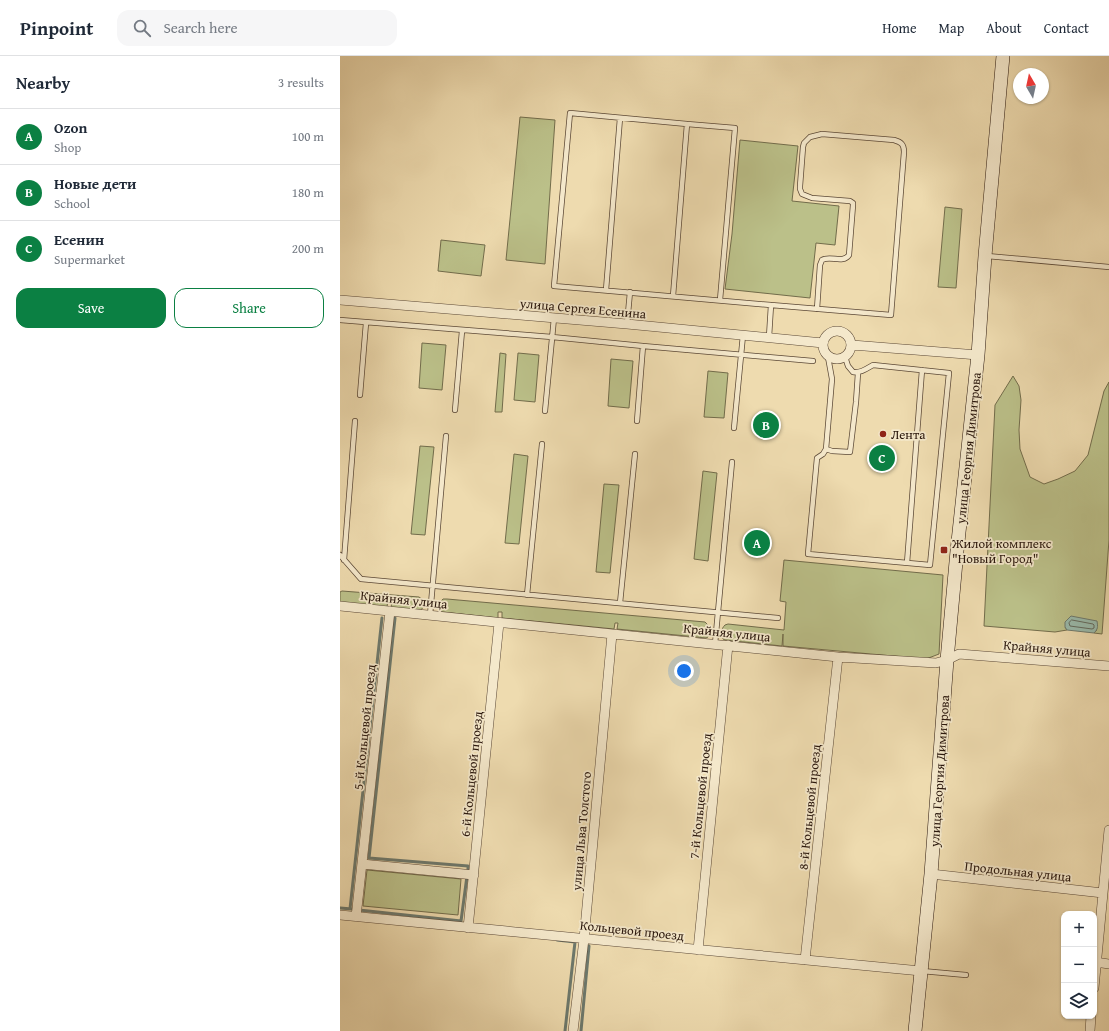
<!DOCTYPE html>
<meta charset="utf-8">
<style>
:root{--surface:#fff;--page:#f6f6f7;--text:#1f2937;--muted:#747a83;--line:#e0e1e3;--accent:#0b8043}
body{margin:0;font-family:"Gentium Book Plus",serif;background:var(--page);color:var(--text)}
.controls{position:absolute;right:12px;bottom:12px;display:grid;overflow:hidden;border-radius:8px;box-shadow:0 1px 3px #0004}
.controls button{width:36px;height:36px;display:grid;place-items:center;padding:0;border:0;border-bottom:1px solid var(--line);background:var(--surface);color:var(--text);font:20px sans-serif}
.compass{position:absolute;left:673px;top:12px;width:36px;height:36px;border-radius:50%;background:var(--surface);box-shadow:0 1px 3px #0004;rotate:351deg}
.you{position:absolute;left:344px;top:615px;width:14px;height:14px;margin:-10px;border:3px solid #fff;border-radius:50%;background:#1a73e8;box-shadow:0 0 0 6px #1a73e833}
.badge{display:grid;place-items:center;width:26px;height:26px;border-radius:50%;background:var(--accent);color:#fff;font-size:13px;font-weight:700}
.pin{position:absolute;translate:-50% -50%;border:2px solid #fff;box-shadow:0 1px 4px #0006}
.list{margin:0;padding:0;list-style:none}
h2{display:flex;justify-content:space-between;align-items:center;height:52px;margin:0;padding:0 16px;font-size:17px}
h2 small{font-size:13px;font-weight:400;color:var(--muted)}
.list li{display:grid;grid-template-columns:26px 1fr auto;gap:12px;align-items:center;box-sizing:border-box;height:56px;padding:0 16px;border-top:1px solid var(--line)}
.list b{display:block;font-size:15px;white-space:nowrap}
.list p{margin:0;font-size:13px;white-space:nowrap;color:var(--muted)}
.list em{font-size:13px;font-style:normal;color:var(--muted)}
.actions{display:flex;gap:8px;padding:12px 16px}
.actions a{flex:1;padding:9px 0;border:1px solid var(--accent);border-radius:12px;text-align:center;font-size:14px;color:var(--accent)}
.actions .main{background:var(--accent);color:#fff}
.icon{flex:none;width:22px;height:22px;fill:none;stroke:currentColor;stroke-width:2;stroke-linecap:round;stroke-linejoin:round}
.map{position:relative;flex:none;width:769px;height:975px;overflow:hidden}
header{display:flex;align-items:center;gap:24px;box-sizing:border-box;height:56px;padding:0 20px;background:var(--surface);border-bottom:1px solid var(--line)}
header strong{font-size:19px}
nav{display:flex;gap:22px;margin-inline-start:auto;font-size:14px}
.search{width:280px;height:36px;background:var(--page);display:flex;align-items:center;gap:10px;box-sizing:border-box;padding:0 14px;border-radius:12px;color:var(--muted);font-size:15px}
main{display:flex}
aside{flex:1;background:var(--surface)}
.map>svg:first-child{display:block}
.green{fill:#bbc089;stroke:#726c4b}
.water{fill:#99bbad;stroke:#6d796d}
.lines{fill:none;stroke-linecap:round;stroke-linejoin:round}
.shore{stroke:#62695d;stroke-width:1}
.stream{stroke:#6d796d;stroke-width:3}
.lane-casing{stroke:#5b4836;stroke-width:6}
.street-casing{stroke:#5b4836;stroke-width:10}
.secondary-casing{stroke:#2a170d;stroke-width:14}
.lane{stroke:#f4e8cb;stroke-width:4.5}
.street{stroke:#f4e8cb;stroke-width:9}
.secondary{stroke:#f4e8cb;stroke-width:13}
.poi-dot{fill:#8f2418;stroke:#f4e8cb;stroke-width:1.5}
.labels{text-anchor:middle;stroke-width:3.5;stroke-linejoin:round;paint-order:stroke}
.street-label{font-size:13px;fill:#2a170d;stroke:#f4e8cb}
.poi-label{font-size:13px;fill:#2a170d;stroke:#f4e8cb;text-anchor:start}
</style>
<header>
<strong>Pinpoint</strong>
<div class="search"><svg class="icon" aria-label="search" viewBox="0 0 24 24"><circle cx="10" cy="10" r="6"/><path d="M15 15l6 6"/></svg>Search here</div>
<nav><a>Home</a><a>Map</a><a>About</a><a>Contact</a></nav>
</header>
<main>
<aside>
<h2>Nearby<small>3 results</small></h2>
<ul class="list">
<li><span class="badge">A</span><div><b>Ozon</b><p>Shop</p></div><em>100 m</em></li>
<li><span class="badge">B</span><div><b>Новые дети</b><p>School</p></div><em>180 m</em></li>
<li><span class="badge">C</span><div><b>Есенин</b><p>Supermarket</p></div><em>200 m</em></li>
</ul>
<div class="actions"><a class="main">Save</a><a>Share</a></div>
</aside>
<div class="map">
<svg width="769" height="975" viewBox="0 0 769 975">
<rect width="100%" height="100%" fill="#eedbaf"/>
<filter id="stains"><feTurbulence type="fractalNoise" baseFrequency=".005" numOctaves="4"/><feColorMatrix values="0 0 0 0 .2 0 0 0 0 .09 0 0 0 0 .02 0 0 0 .5 -.17"/></filter>
<radialGradient id="worn" r=".72"><stop offset=".6" stop-color="#630" stop-opacity="0"/><stop offset="1" stop-color="#630" stop-opacity=".3"/></radialGradient>
<path class="green" d="M180,61L215,64L205,208L166,204Z
M400,84L458,90L452,145L499,150L495,189L476,187L470,242L385,233L392,178Z
M605,151L622,153L616,232L598,231Z
M101,184L145,189L141,220L98,215Z
M82,287L106,289L102,334L79,332Z
M160,297L166,298L162,356H155Z
M178,297L199,299L195,346L174,344Z
M271,303L293,305L289,352L268,350Z
M368,315L388,317L384,362L364,361Z
M673,320L679,330L681,344L679,374L680,393L690,421L704,428L718,423L735,415L748,399L764,335L769,326V484L762,578L754,577L757,574L725,571L727,574L715,576L644,570L655,349Z
M80,390L94,391L85,479L71,478Z
M174,398L188,400L179,488L165,487Z
M363,415L377,417L368,505L354,503Z
M264,428L279,429L270,517L256,516Z
M444,504L603,519L599,598L586,603L443,590V578L442,590L385,584L383,583C381,577 381,573 385,569L388,568L444,574L446,546L440,545Z
M2,535L79,541L83,544L84,550L81,554H78L51,552L52,544L48,543L47,551L0,547V536Z
M103,543H107L365,566L370,571V578L368,581L366,582L277,573L278,567H275L274,573L162,562V556H158V562L102,556C99,554 99,550 100,546Z
M27,814L121,823L118,859L23,850Z"/>
<path class="water" d="M731,560L757,565C758,571 758,573 754,577L727,574L725,571V566Z"/>
<g class="lines">
<path class="shore" d="M732,564L753,568L754,569V572L752,573L730,570L729,567Z"/>
<path class="stream" d="M55,562L29,802L128,810V817
M0,852L12,853
M10,853L42,562
M19,854L121,865L127,820
M217,884L235,886L225,975
M241,975L249,890"/>
<g class="lane-casing">
<path id="lane" d="M347,68L230,57L214,230L431,249
M647,200L769,211
M266,234L280,62
M333,240L347,68L395,72L380,244
M0,264L212,281L303,290
M287,268L290,236
M429,281L431,249L551,259L564,96C564,88 561,86 554,84L482,78L470,81L464,87L463,91L460,130V133L462,138L472,142L510,145L513,147V149L509,199C503,208 490,199 482,204L480,209L477,253
M488,301L492,323L486,393L483,398L477,402L468,498L590,509L609,317L533,309C526,313 521,317 513,316L508,310L505,301
M20,339L26,267
M115,354L122,275
M205,355L214,262
M297,365L303,290L473,305
M394,372L403,279
M486,393L492,395L510,396L516,346L518,317
M0,499L21,523L438,562
M4,504L15,365
M567,507L582,314
M187,539L202,388
M280,547L295,398
M90,559L106,380
M375,588L392,406
M582,915L626,919"/>
</g>
<g class="street-casing">
<path id="street" d="M0,244L287,268L483,287
M483 289a14 14 0 1 1 28 0a14 14 0 1 1-28 0Z
M512,289L638,299
M0,550L498,601L596,607L607,604L619,598L769,610
M22,808L134,819
M591,818L763,837
M0,859L581,915
M16,861L50,555
M128,872L159,567
M358,894L388,589
M465,904L498,601
M756,906L769,908
M754,932L769,774
M233,975L244,883L272,578
M750,975L751,960"/>
</g>
<g class="secondary-casing">
<path id="secondary" d="M575,975L591,818L607,604L617,495L638,299L645,200L663,0"/>
</g>
<use href="#lane" class="lane"/>
<use href="#street" class="street"/>
<use href="#secondary" class="secondary"/>
</g>
<g class="poi-dot">
<circle cx="543" cy="378" r="4"/>
<rect x="600" y="490" width="8" height="8" rx="2"/>
</g>
<g class="labels">
<g class="street-label">
<text transform="translate(243 252) rotate(5)" y="5">улица Сергея Есенина</text>
<text transform="translate(628 392) rotate(-84)" y="5">улица Георгия Димитрова</text>
<text transform="translate(64 543) rotate(6)" y="5">Крайняя улица</text>
<text transform="translate(387 576) rotate(6)" y="5">Крайняя улица</text>
<text transform="translate(707 592) rotate(5)" y="5">Крайняя улица</text>
<text transform="translate(24 671) rotate(-84)" y="5">5-й Кольцевой проезд</text>
<text transform="translate(599 715) rotate(-86)" y="5">улица Георгия Димитрова</text>
<text transform="translate(131 718) rotate(-84)" y="5">6-й Кольцевой проезд</text>
<text transform="translate(360 740) rotate(-84)" y="5">7-й Кольцевой проезд</text>
<text transform="translate(469 751) rotate(-84)" y="5">8-й Кольцевой проезд</text>
<text transform="translate(241 775) rotate(-85)" y="5">улица Льва Толстого</text>
<text transform="translate(678 815) rotate(6)" y="5">Продольная улица</text>
<text transform="translate(292 874) rotate(6)" y="5">Кольцевой проезд</text>
</g>
<g class="poi-label">
<text x="551" y="383">Лента</text>
<text x="612" y="492">Жилой комплекс<tspan x="612" dy="15">"Новый Город"</tspan></text>
</g>
</g>
<rect width="100%" height="100%" filter="url(#stains)"/>
<rect width="100%" height="100%" fill="url(#worn)"/>
</svg>
<div class="controls">
<button>+</button>
<button>−</button>
<button><svg class="icon" aria-label="layers" viewBox="0 0 24 24"><path d="M12 4l9 5-9 5-9-5zM3 14l9 5 9-5"/></svg></button>
</div>
<svg class="compass" viewBox="-18 -18 36 36"><path d="M0-13l5 13h-10z" fill="#e53935"/><path d="M0 13l5-13h-10z" fill="#747a83"/></svg>
<div class="you"></div>
<div class="pin badge" style="left:417px;top:487px">A</div>
<div class="pin badge" style="left:426px;top:369px">B</div>
<div class="pin badge" style="left:542px;top:402px">C</div>
</div>
</main>
